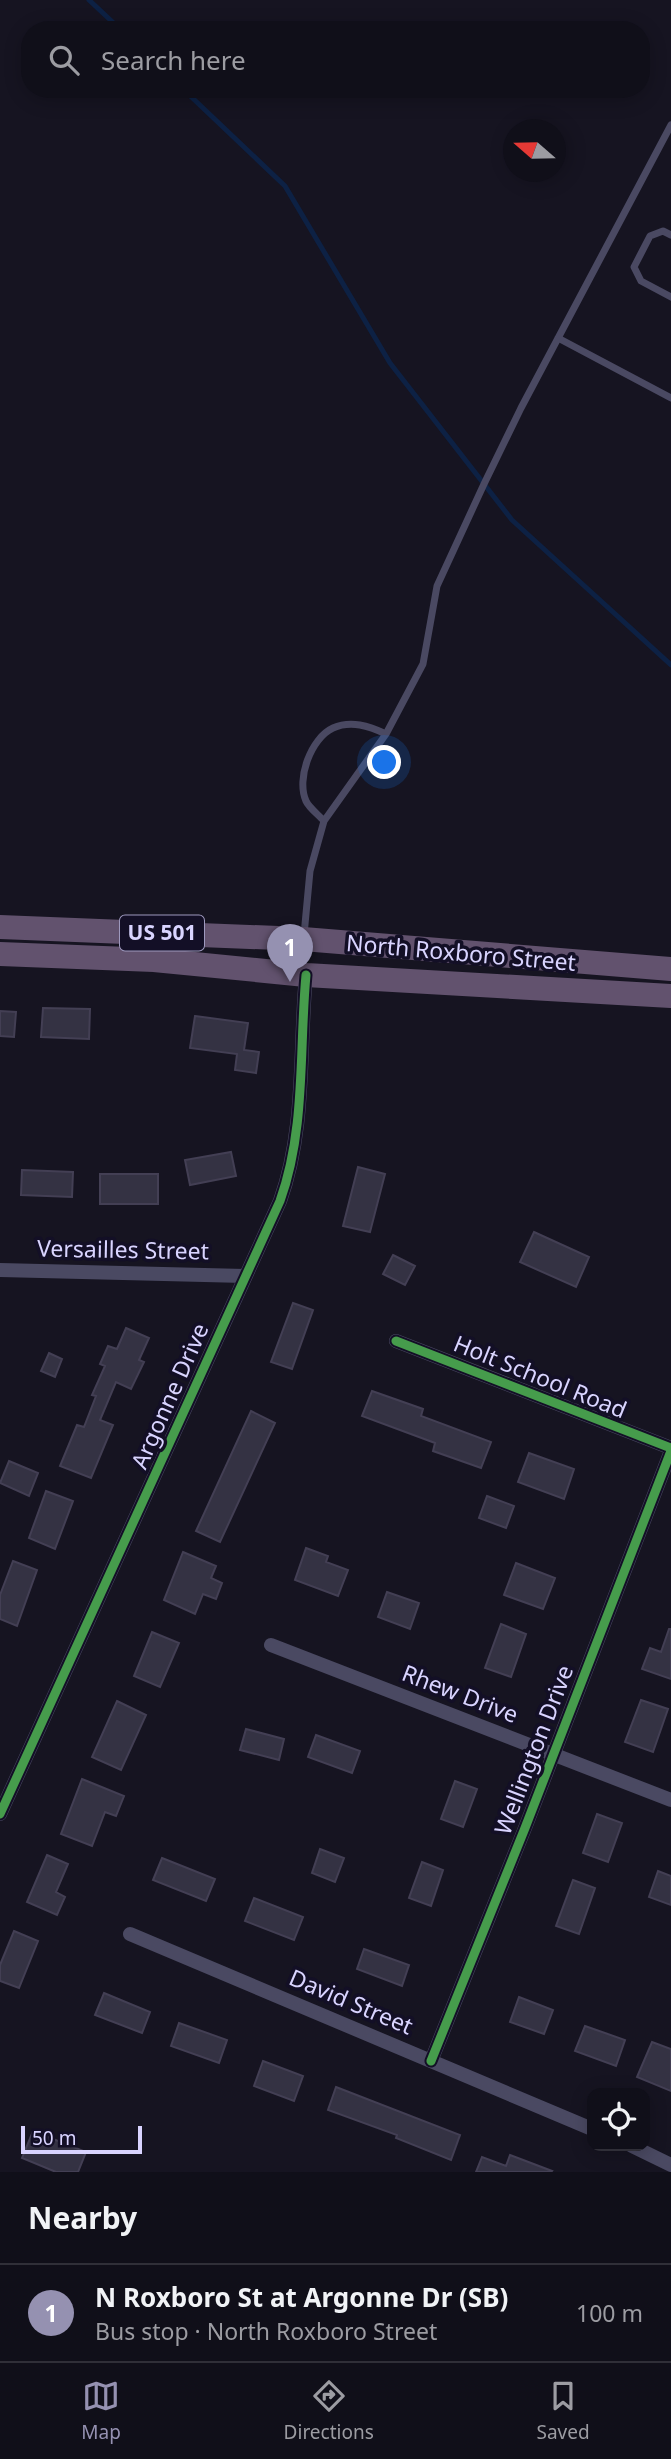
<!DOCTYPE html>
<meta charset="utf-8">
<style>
:root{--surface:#100f19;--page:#1e1d26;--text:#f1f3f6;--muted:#9c9ca2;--line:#302f38;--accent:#9591b1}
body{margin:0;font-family:"Noto Sans",sans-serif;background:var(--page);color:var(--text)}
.controls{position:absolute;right:21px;bottom:21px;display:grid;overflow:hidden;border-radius:14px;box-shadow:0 4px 18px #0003}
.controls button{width:63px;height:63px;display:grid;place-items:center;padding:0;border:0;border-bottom:2px solid var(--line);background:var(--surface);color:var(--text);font:35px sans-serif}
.compass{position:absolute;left:503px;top:119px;width:63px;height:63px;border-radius:50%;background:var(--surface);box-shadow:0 4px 18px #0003;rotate:290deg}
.scale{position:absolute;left:21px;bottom:18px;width:121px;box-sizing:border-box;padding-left:7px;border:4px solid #d9d4ff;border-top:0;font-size:19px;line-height:24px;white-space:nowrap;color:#d9d4ff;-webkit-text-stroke:5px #130f26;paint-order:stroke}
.you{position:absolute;left:385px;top:763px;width:24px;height:24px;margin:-18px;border:5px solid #fff;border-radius:50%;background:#1a73e8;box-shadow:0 0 0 10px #1a73e833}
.badge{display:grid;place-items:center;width:46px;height:46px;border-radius:50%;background:var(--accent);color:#fff;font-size:23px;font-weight:700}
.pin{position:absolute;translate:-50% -58px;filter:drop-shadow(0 2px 4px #0008)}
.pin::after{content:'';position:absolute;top:37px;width:24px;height:21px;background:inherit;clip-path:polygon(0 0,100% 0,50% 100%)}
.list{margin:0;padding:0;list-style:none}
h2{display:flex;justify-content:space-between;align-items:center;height:91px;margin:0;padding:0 28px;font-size:30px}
h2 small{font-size:23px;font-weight:400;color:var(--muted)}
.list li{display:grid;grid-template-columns:46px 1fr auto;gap:21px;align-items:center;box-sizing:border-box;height:98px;padding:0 28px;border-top:2px solid var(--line)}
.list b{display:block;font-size:26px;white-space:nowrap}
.list p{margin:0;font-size:23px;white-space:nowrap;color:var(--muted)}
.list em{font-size:23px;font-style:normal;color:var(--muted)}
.icon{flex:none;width:38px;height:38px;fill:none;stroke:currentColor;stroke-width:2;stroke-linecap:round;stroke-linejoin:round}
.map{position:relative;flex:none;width:671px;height:2172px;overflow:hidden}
.search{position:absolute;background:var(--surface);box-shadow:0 4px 18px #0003;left:21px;right:21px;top:21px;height:77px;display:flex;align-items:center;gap:18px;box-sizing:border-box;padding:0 24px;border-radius:28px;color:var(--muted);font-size:26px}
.sheet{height:189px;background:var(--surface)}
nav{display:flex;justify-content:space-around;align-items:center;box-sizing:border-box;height:98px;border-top:2px solid var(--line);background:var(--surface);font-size:19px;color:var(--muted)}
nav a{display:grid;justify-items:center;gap:4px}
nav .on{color:var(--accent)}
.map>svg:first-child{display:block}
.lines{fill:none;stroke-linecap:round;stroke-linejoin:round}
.stream{stroke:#0d2144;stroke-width:5}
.building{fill:#343243;stroke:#433f54;stroke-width:2}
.service{stroke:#4a4962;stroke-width:7}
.minor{stroke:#4a4962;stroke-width:14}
.trunk{stroke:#62526e;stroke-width:24}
.cycleway-casing{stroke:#130f26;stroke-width:13}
.cycleway{stroke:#469c4c;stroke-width:9}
.labels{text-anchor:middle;stroke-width:7;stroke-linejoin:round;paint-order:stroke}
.shield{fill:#130f26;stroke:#9e99be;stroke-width:2}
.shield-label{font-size:21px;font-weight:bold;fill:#d9d4ff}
.street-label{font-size:23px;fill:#d9d4ff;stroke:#130f26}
</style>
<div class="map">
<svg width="671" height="2172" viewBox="0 0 671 2172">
<rect width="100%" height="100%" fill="#161421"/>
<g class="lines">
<path class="stream" d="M89,0L121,30
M183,89L285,186L390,363L512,520L671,665"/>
</g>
<path class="building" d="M43,1008L90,1009L89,1039L41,1037Z
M0,1011L16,1012L14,1037L0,1036Z
M195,1016L248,1023L244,1050L259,1052L256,1073L235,1070L237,1054L190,1048Z
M231,1152L236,1176L190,1185L185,1160Z
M358,1167L385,1174L370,1232L343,1226Z
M22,1170L73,1172L72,1197L21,1195Z
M100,1174H158V1204H100Z
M534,1232L589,1257L576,1287L520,1262Z
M393,1255L415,1266L405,1285L383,1274Z
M293,1303L313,1310L292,1369L271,1362Z
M126,1328L149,1338L139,1360L144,1362L131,1389L116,1382L100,1420L113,1425L91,1478L60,1466L77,1425L84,1427L96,1396L92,1395L105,1366L100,1364L108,1346L117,1349Z
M49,1353L62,1359L55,1377L41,1371Z
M372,1391L423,1409L421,1416L491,1442L481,1468L433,1451L435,1443L362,1416Z
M251,1411L275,1423L220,1542L196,1531Z
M529,1453L574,1469L564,1499L518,1482Z
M9,1461L38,1473L29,1496L0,1483Z
M46,1491L73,1501L55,1549L29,1538Z
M487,1496L514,1506L506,1528L479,1518Z
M306,1548L328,1556L326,1562L348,1570L338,1596L295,1580Z
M183,1552L216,1566L211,1578L222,1583L216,1599L203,1594L195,1614L164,1600Z
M13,1561L37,1570L17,1626L0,1619V1595Z
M516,1563L555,1578L543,1609L504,1595Z
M387,1592L419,1603L410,1629L378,1617Z
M501,1624L526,1634L511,1677L485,1668Z
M669,1629H671V1679L642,1669L650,1648L661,1652Z
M152,1632L179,1643L160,1687L134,1676Z
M641,1700L668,1709L653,1752L625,1742Z
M117,1701L146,1715L121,1770L92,1757Z
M246,1729L284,1739L279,1760L240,1750Z
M316,1735L360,1751L352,1773L308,1757Z
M82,1779L124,1796L116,1816L105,1812L92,1846L61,1834Z
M455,1781L477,1789L463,1827L441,1819Z
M597,1814L622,1823L608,1862L583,1853Z
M320,1849L344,1858L335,1882L312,1873Z
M47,1855L68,1864L56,1892L65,1897L57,1915L27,1902Z
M162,1858L215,1879L206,1901L153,1880Z
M422,1862L443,1870L431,1906L409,1898Z
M658,1871L671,1876V1905L649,1897Z
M573,1880L595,1888L579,1934L556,1926Z
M254,1898L303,1917L294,1940L245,1921Z
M14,1931L38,1941L19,1988L0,1981V1965Z
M364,1949L409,1965L402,1986L357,1969Z
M104,1993L150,2012L142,2033L95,2015Z
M519,1997L553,2010L544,2034L510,2022Z
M179,2023L227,2040L219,2063L171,2046Z
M585,2026L625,2040L616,2066L575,2051Z
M652,2042L671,2049V2091L637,2077Z
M263,2061L303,2076L294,2101L254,2086Z
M336,2087L460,2135L451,2160L396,2138L397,2135L328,2110Z
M33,2131L86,2152L78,2172H56L22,2158Z
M510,2155L552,2171L551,2172H476L482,2157L506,2166Z"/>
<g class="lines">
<path class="service" d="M671,235L663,231L650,236L634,267L641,281L671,297
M558,338L671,398
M324,821C319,815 309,808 306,801C296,779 311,738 333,728C351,720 369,726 386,734
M304,935L310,871L324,821L386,734L423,664L437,586L484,484L521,408L671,125"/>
<path class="minor" d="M0,1270L245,1276
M396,1341L671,1448
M271,1645L671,1800
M0,1814L280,1201C306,1129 299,1050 306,975
M130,1934L592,2129
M431,2061L525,1828L671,1451
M632,2146L671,2165"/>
<path class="trunk" d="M0,927L303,939L671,969
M0,954L154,960L306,975L671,996"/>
<g class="cycleway-casing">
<path id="cycleway" d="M396,1341L671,1448
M0,1814L280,1201C306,1129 299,1050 306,975
M431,2061L525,1828L671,1451"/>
</g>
<use href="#cycleway" class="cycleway"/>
</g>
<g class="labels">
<rect class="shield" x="120" y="915.5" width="84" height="35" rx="5"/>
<g class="shield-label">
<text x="162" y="940">US 501</text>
</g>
<g class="street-label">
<text transform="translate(461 953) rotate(5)" y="8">North Roxboro Street</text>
<text transform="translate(123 1250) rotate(1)" y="8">Versailles Street</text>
<text transform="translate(540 1377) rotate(22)" y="8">Holt School Road</text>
<text transform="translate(170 1396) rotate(-66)" y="8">Argonne Drive</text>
<text transform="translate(460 1694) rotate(21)" y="8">Rhew Drive</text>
<text transform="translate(534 1750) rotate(-69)" y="8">Wellington Drive</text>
<text transform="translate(351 2002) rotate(23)" y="8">David Street</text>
</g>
</g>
</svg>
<div class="controls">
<button><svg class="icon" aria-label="locate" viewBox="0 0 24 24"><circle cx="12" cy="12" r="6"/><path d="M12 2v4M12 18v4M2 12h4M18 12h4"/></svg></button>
</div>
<svg class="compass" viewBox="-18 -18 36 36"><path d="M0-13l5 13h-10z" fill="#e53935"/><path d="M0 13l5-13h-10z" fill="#9c9ca2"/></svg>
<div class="scale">50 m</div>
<div class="you"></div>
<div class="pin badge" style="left:290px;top:982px">1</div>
<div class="search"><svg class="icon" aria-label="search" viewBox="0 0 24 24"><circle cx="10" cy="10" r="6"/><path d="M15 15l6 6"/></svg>Search here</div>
</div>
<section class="sheet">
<h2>Nearby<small></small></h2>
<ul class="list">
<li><span class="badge">1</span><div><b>N Roxboro St at Argonne Dr (SB)</b><p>Bus stop · North Roxboro Street</p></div><em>100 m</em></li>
</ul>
</section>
<nav>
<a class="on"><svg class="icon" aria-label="map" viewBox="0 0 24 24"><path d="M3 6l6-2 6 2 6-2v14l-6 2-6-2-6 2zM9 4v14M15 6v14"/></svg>Map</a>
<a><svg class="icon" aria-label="directions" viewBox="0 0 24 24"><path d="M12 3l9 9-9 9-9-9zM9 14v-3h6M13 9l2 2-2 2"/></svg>Directions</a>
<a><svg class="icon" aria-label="saved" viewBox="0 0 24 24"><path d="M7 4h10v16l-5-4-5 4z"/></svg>Saved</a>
</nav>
